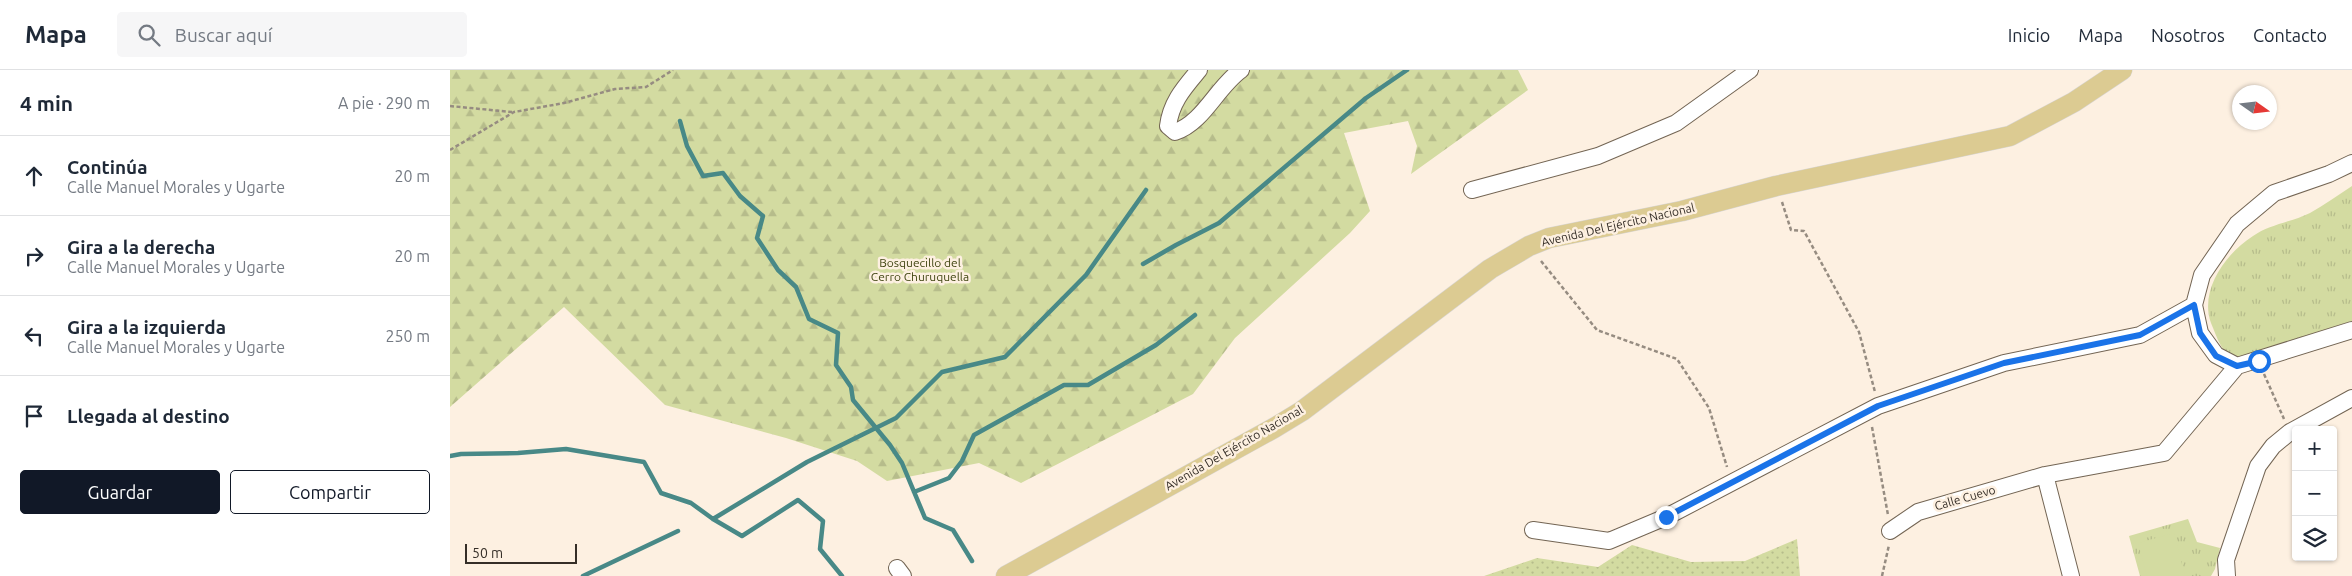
<!DOCTYPE html>
<html lang="es">
<meta charset="utf-8">
<style>
:root{--surface:#fff;--page:#f6f6f7;--text:#1f2937;--muted:#747a83;--line:#e0e1e3;--accent:#111827}
body{margin:0;font-family:Ubuntu,sans-serif;background:var(--page);color:var(--text)}
.controls{position:absolute;right:15px;bottom:15px;display:grid;overflow:hidden;border-radius:5px;box-shadow:0 1px 4px #0004}
.controls button{width:45px;height:45px;display:grid;place-items:center;padding:0;border:0;border-bottom:1px solid var(--line);background:var(--surface);color:var(--text);font:25px sans-serif}
.compass{position:absolute;left:1782px;top:15px;width:45px;height:45px;border-radius:50%;background:var(--surface);box-shadow:0 1px 4px #0004;rotate:104deg}
.scale{position:absolute;left:15px;bottom:12px;width:112px;box-sizing:border-box;padding-left:5px;border:2px solid #352e27;border-top:0;font-size:14px;line-height:18px;white-space:nowrap;color:#352e27;-webkit-text-stroke:4px #fdf0e1;paint-order:stroke}
.stop{position:absolute;width:15px;height:15px;margin:-11px;border:4px solid #1a73e8;border-radius:50%;background:#fff}
.stop.end{background:#1a73e8;border-color:#fff;box-shadow:0 1px 5px #0008}
.list{margin:0;padding:0;list-style:none}
h2{display:flex;justify-content:space-between;align-items:center;height:65px;margin:0;padding:0 20px;font-size:21px}
h2 small{font-size:16px;font-weight:400;color:var(--muted)}
.list li{display:grid;grid-template-columns:32px 1fr auto;gap:15px;align-items:center;box-sizing:border-box;height:80px;padding:0 20px;border-top:1px solid var(--line)}
.list b{display:block;font-size:19px;white-space:nowrap}
.list p{margin:0;font-size:16px;white-space:nowrap;color:var(--muted)}
.list em{font-size:16px;font-style:normal;color:var(--muted)}
.actions{display:flex;gap:10px;padding:15px 20px}
.actions a{flex:1;padding:11px 0;border:1px solid var(--accent);border-radius:5px;text-align:center;font-size:18px;color:var(--accent)}
.actions .main{background:var(--accent);color:#fff}
.icon{flex:none;width:28px;height:28px;fill:none;stroke:currentColor;stroke-width:2;stroke-linecap:round;stroke-linejoin:round}
.map{position:relative;flex:none;width:1902px;height:506px;overflow:hidden}
header{display:flex;align-items:center;gap:30px;box-sizing:border-box;height:70px;padding:0 25px;background:var(--surface);border-bottom:1px solid var(--line)}
header strong{font-size:24px}
nav{display:flex;gap:28px;margin-inline-start:auto;font-size:18px}
.search{width:350px;height:45px;background:var(--page);display:flex;align-items:center;gap:12px;box-sizing:border-box;padding:0 18px;border-radius:5px;color:var(--muted);font-size:19px}
main{display:flex}
aside{flex:1;background:var(--surface)}
.map>svg:first-child{display:block}
.grass{fill:url(#grass-dots)}
.forest{fill:url(#forest-firs)}
.park{fill:url(#park-tufts)}
.garden{fill:#d3dba1}
.lines{fill:none;stroke-linecap:round;stroke-linejoin:round}
.stream{stroke:#488987;stroke-width:4.5}
.minor-casing{stroke:#736554;stroke-width:18}
.major-casing{stroke:#d7d5d4;stroke-width:21}
.path{stroke:#968c81;stroke-width:2.5;stroke-dasharray:4 2.5;stroke-linecap:butt}
.minor{stroke:#fff;stroke-width:16}
.major{stroke:#dccb92;stroke-width:20}
.route{stroke:#1a73e8;stroke-width:6}
.labels{text-anchor:middle;stroke-width:5;stroke-linejoin:round;paint-order:stroke}
.street-label{font-size:12px;fill:#352e27;stroke:#fdf0e1}
.park-label{font-size:12px;fill:#404512;stroke:#fdf0e1}
</style>
<header>
<strong>Mapa</strong>
<div class="search"><svg class="icon" aria-label="search" viewBox="0 0 24 24"><circle cx="10" cy="10" r="6"/><path d="M15 15l6 6"/></svg>Buscar aquí</div>
<nav><a>Inicio</a><a>Mapa</a><a>Nosotros</a><a>Contacto</a></nav>
</header>
<main>
<aside>
<h2>4 min<small>A pie · 290 m</small></h2>
<ul class="list">
<li><svg class="icon" aria-label="ahead" viewBox="0 0 24 24"><path d="M12 20V5M6 11l6-6 6 6"/></svg><div><b>Continúa</b><p>Calle Manuel Morales y Ugarte</p></div><em>20 m</em></li>
<li><svg class="icon" aria-label="right" viewBox="0 0 24 24"><path d="M7 20v-9h11M14 6l5 5-5 5"/></svg><div><b>Gira a la derecha</b><p>Calle Manuel Morales y Ugarte</p></div><em>20 m</em></li>
<li><svg class="icon" aria-label="left" viewBox="0 0 24 24"><path d="M17 20v-9H6M10 6l-5 5 5 5"/></svg><div><b>Gira a la izquierda</b><p>Calle Manuel Morales y Ugarte</p></div><em>250 m</em></li>
<li><svg class="icon" aria-label="arrive" viewBox="0 0 24 24"><path d="M6 21V4h12l-3 4 3 4H6"/></svg><div><b>Llegada al destino</b></div></li>
</ul>
<div class="actions"><a class="main">Guardar</a><a>Compartir</a></div>
</aside>
<div class="map">
<svg width="1902" height="506" viewBox="0 0 1902 506">
<defs>
<pattern id="grass-dots" width="8" height="8" patternUnits="userSpaceOnUse" patternTransform="scale(1.25)"><rect width="8" height="8" fill="#d3dba1"/><path d="M2 2h.1M6 6h.1" fill="none" stroke="#b6bc8b" stroke-width="1.8" stroke-linecap="round"/></pattern>
<pattern id="forest-firs" width="22" height="20" patternUnits="userSpaceOnUse" patternTransform="scale(1.25)"><rect width="22" height="20" fill="#d3dba1"/><path d="M5 1l3.5 6h-7zM16 11l3.5 6h-7z" fill="#b6bc8b"/></pattern>
<pattern id="park-tufts" width="24" height="20" patternUnits="userSpaceOnUse" patternTransform="scale(1.25)"><rect width="24" height="20" fill="#d3dba1"/><path d="M3 7l-1-3M5 7V3M7 7l1-3M15 17l-1-3M17 17v-4M19 17l1-3" fill="none" stroke="#b6bc8b"/></pattern>
</defs>
<rect width="100%" height="100%" fill="#fdf0e1"/>
<path class="grass" d="M1347,469L1350,506H1034L1087,488L1148,497L1182,475L1241,492L1295,491Z"/>
<path class="forest" d="M0,0H1068L1078,20L961,104L967,76L958,51L894,63L920,141L900,163L785,268L743,324L571,413L529,393L437,411L407,391L336,368L215,335L114,237L0,337Z"/>
<path class="park" d="M1902,116V251L1786,289C1771,283 1767,267 1761,253C1749,220 1776,183 1803,166C1820,154 1842,152 1860,143C1874,135 1888,125 1902,116Z
M1738,449L1747,472L1770,478L1765,499L1761,506H1690L1679,466Z"/>
<path class="garden" d="M1724,463L1735,506H1697L1688,473Z"/>
<g class="lines">
<path class="stream" d="M230,51L237,76L253,106L273,103L290,126L313,146L307,168L328,200L346,217L359,249L388,263L386,295L401,317L403,330L440,375L452,393L475,448L503,460L522,491
M693,194L726,175L769,153L916,28L957,0
M0,386L11,384L68,383L116,379L194,392L211,423L241,433L263,449L292,466L348,430L373,451L370,479L392,506
M464,422L499,408L512,391L524,365L614,315H638L706,275L745,245
M263,449L357,392L446,348L492,302L555,287L636,205L696,120
M133,506L228,461"/>
<g class="minor-casing">
<path id="minor" d="M749,0C734,18 721,32 718,56L725,62C753,53 767,17 791,0
M1022,120L1148,86L1226,53L1300,0
M1787,296L1766,285L1750,263L1744,235L1752,205L1787,154L1824,123L1879,104L1902,93
M1595,405L1621,506
M1083,460L1159,471L1216,447L1428,336L1554,293L1690,265L1744,235
M1440,461L1468,442L1595,405L1714,383L1787,296L1902,260
M447,498L453,506
M1777,506L1776,490L1808,396L1823,376L1840,362L1902,328"/>
</g>
<g class="major-casing">
<path id="major" d="M556,506L824,358L852,341L1040,199L1079,176L1099,168L1232,141L1326,116L1560,66L1624,32L1672,0"/>
</g>
<path class="path" d="M0,36L62,42
M0,80L64,42L114,33L165,19L196,17L223,0
M1332,132L1341,160L1354,161L1409,262L1425,322
M1091,191L1147,260L1227,289L1259,338L1277,397
M1814,304L1834,349
M1422,357L1438,445
M1432,506L1439,475"/>
<use href="#minor" class="minor"/>
<use href="#major" class="major"/>
</g>
<g class="lines">
<path class="route" d="M1216,447L1428,336L1554,293L1690,265L1744,235L1750,263L1766,286L1787,296L1809,291"/>
</g>
<g class="labels">
<g class="street-label">
<text transform="translate(1168 155) rotate(-13)" y="4">Avenida Del Ejército Nacional</text>
<text transform="translate(784 378) rotate(-30)" y="4">Avenida Del Ejército Nacional</text>
<text transform="translate(1515 428) rotate(-16)" y="4">Calle Cuevo</text>
</g>
<g class="park-label">
<text x="470" y="197">Bosquecillo del<tspan x="470" dy="14">Cerro Churuquella</tspan></text>
</g>
</g>
</svg>
<div class="controls">
<button>+</button>
<button>−</button>
<button><svg class="icon" aria-label="layers" viewBox="0 0 24 24"><path d="M12 4l9 5-9 5-9-5zM3 14l9 5 9-5"/></svg></button>
</div>
<svg class="compass" viewBox="-18 -18 36 36"><path d="M0-13l5 13h-10z" fill="#e53935"/><path d="M0 13l5-13h-10z" fill="#747a83"/></svg>
<div class="scale">50 m</div>
<div class="stop" style="left:1809px;top:291px"></div>
<div class="stop end" style="left:1216px;top:447px"></div>
</div>
</main>
